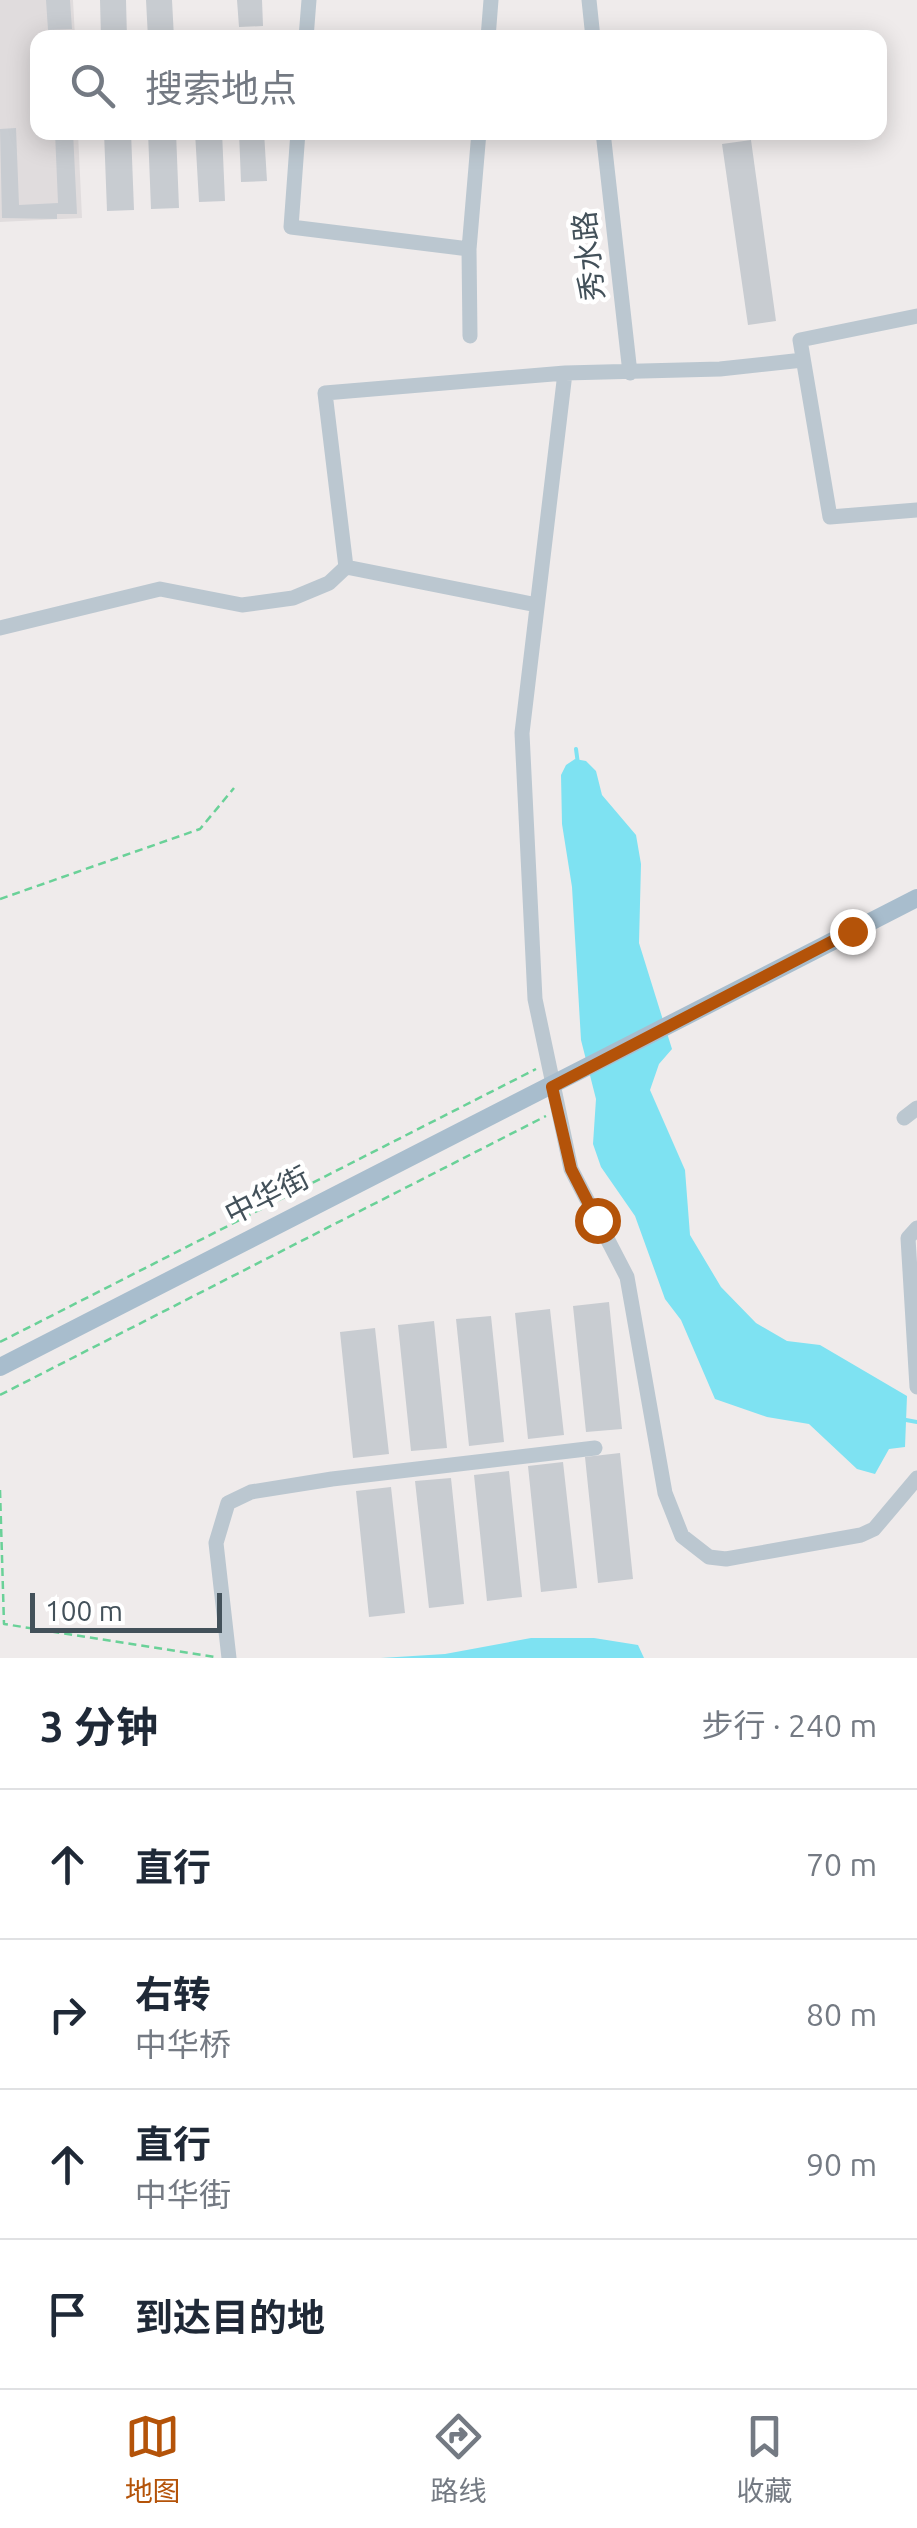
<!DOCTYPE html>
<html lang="zh">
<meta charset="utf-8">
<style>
:root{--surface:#fff;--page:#f6f6f7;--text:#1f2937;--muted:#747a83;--line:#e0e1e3;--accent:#b45309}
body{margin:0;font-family:Ubuntu,"Noto Sans SC",sans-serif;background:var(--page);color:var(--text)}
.scale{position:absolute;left:30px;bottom:25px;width:192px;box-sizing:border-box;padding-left:10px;border:5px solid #43515a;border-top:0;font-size:28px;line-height:35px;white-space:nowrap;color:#43515a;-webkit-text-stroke:8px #fff;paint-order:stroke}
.stop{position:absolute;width:30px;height:30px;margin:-22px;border:8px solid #b45309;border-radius:50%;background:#fff}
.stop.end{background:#b45309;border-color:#fff;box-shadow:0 2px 10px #0008}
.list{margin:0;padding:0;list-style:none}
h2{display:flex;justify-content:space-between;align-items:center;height:130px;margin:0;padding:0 40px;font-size:42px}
h2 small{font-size:32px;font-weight:400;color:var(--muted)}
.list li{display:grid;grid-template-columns:65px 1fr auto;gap:30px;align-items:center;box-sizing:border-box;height:150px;padding:0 40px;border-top:2px solid var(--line)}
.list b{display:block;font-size:38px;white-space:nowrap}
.list p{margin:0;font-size:32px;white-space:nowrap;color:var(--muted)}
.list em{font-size:32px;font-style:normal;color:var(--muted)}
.icon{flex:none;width:55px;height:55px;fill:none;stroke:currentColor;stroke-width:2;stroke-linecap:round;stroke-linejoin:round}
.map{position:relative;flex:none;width:917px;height:1658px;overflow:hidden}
.search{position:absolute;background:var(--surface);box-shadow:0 5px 25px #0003;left:30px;right:30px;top:30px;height:110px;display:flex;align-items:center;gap:25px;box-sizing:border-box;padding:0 35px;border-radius:20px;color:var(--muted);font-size:38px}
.sheet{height:730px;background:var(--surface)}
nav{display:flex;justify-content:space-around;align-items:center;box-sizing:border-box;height:140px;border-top:2px solid var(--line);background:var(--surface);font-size:28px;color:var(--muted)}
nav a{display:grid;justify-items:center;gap:5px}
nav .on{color:var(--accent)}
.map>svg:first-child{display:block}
.education{fill:#e0dcdd}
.water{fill:#7ee2f2}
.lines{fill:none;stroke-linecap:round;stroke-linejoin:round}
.stream{stroke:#7ee2f2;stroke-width:4}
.building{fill:#c8ccd1}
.path{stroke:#6ad198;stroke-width:2.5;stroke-dasharray:8 5;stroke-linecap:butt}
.minor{stroke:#bbc7d0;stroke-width:15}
.major{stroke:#a8bdcd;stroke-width:18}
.route{stroke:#b45309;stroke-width:12}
.labels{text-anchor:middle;stroke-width:9;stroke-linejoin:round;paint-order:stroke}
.street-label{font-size:30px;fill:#43515a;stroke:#fff}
</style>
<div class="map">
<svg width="917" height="1658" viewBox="0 0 917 1658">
<rect width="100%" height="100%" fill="#efebeb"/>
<path class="education" d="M0,0H73L75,37L38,38V132L78,133L82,218L0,222Z"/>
<path class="water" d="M575,759L586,761L596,771L602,795L636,835L641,864L639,943L672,1049L659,1064L650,1090L685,1170L690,1235L721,1287L756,1323L787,1341L820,1345L907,1396L905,1447L889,1449L875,1474L857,1469L809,1424L767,1417L715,1399L681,1320L665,1299L635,1216L601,1167L593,1144L596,1099L581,1040L572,887L562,824L561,775L566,765Z
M531,1638H594L638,1645L644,1658H381L445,1654Z"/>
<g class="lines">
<path class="stream" d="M576,749L578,764
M906,1420L917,1422"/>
</g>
<path class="building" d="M46,0H70L72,29L48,30Z
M100,0H126L127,38H101Z
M146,0H172L174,38H148Z
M237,0H262L263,26L239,27Z
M16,128L19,205L58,203L55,132H73L77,214H57V219L2,218L0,129Z
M104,132H131L134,210L107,211Z
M148,132H176L179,208L151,209Z
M195,132H222L225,201L199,202Z
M239,132H264L267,181L241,182Z
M751,140L776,321L748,325L722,144Z
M609,1302L622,1429L586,1432L573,1306Z
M550,1309L564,1435L528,1439L515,1313Z
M491,1316L504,1442L469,1446L456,1319Z
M434,1321L447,1448L411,1451L398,1325Z
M375,1328L389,1454L353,1458L340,1332Z
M620,1453L633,1579L598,1583L585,1457Z
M563,1462L577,1588L541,1592L528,1466Z
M509,1471L522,1597L487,1601L474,1475Z
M451,1478L464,1604L429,1608L415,1481Z
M391,1487L405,1613L369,1617L356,1491Z"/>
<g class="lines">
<path class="path" d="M0,899L200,829L234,788
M0,1342L536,1069
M0,1395L546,1116
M0,1490L4,1624L215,1657"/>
<path class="minor" d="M589,0L593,38
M306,38L309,0
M488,38L491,0
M298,132L291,227L469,249
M603,132L630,373
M917,316L800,340L830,517L917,510
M470,336L469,249L479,132
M803,360L720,369L565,373L522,733L535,999L571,1169L627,1277L665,1493L682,1536L709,1557L726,1559L861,1535L874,1529L917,1478
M346,567L537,605
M0,628L160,589L242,605L293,598L329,583L346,567L325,393L565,373
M904,1118L917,1108
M917,1228L908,1238L917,1387
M229,1658L216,1543L228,1503L251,1492L332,1479L595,1448"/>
<path class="major" d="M0,1367L917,898"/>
</g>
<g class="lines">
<path class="route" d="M597,1220L571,1169L552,1087L852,931"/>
</g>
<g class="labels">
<g class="street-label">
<text transform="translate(589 256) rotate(-96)" y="10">秀水路</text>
<text transform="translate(267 1196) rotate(-27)" y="10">中华街</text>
</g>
</g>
</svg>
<div class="scale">100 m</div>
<div class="stop" style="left:597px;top:1220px"></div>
<div class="stop end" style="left:852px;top:931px"></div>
<div class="search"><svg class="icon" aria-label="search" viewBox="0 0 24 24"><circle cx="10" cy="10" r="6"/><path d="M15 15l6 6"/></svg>搜索地点</div>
</div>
<section class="sheet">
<h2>3 分钟<small>步行 · 240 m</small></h2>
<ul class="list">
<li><svg class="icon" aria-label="ahead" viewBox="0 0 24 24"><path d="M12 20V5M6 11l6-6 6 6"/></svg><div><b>直行</b></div><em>70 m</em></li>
<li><svg class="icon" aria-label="right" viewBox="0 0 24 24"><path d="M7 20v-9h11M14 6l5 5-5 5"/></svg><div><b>右转</b><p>中华桥</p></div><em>80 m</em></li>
<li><svg class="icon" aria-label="ahead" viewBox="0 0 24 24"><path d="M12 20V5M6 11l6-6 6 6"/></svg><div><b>直行</b><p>中华街</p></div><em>90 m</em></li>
<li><svg class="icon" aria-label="arrive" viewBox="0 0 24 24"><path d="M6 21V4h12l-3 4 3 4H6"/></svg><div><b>到达目的地</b></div></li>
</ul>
</section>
<nav>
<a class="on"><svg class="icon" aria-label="map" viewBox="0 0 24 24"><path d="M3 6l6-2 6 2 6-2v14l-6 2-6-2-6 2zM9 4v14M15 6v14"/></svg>地图</a>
<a><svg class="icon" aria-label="directions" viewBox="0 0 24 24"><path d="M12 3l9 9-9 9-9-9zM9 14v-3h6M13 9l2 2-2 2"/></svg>路线</a>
<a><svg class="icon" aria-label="saved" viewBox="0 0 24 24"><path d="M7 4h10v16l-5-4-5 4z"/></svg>收藏</a>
</nav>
